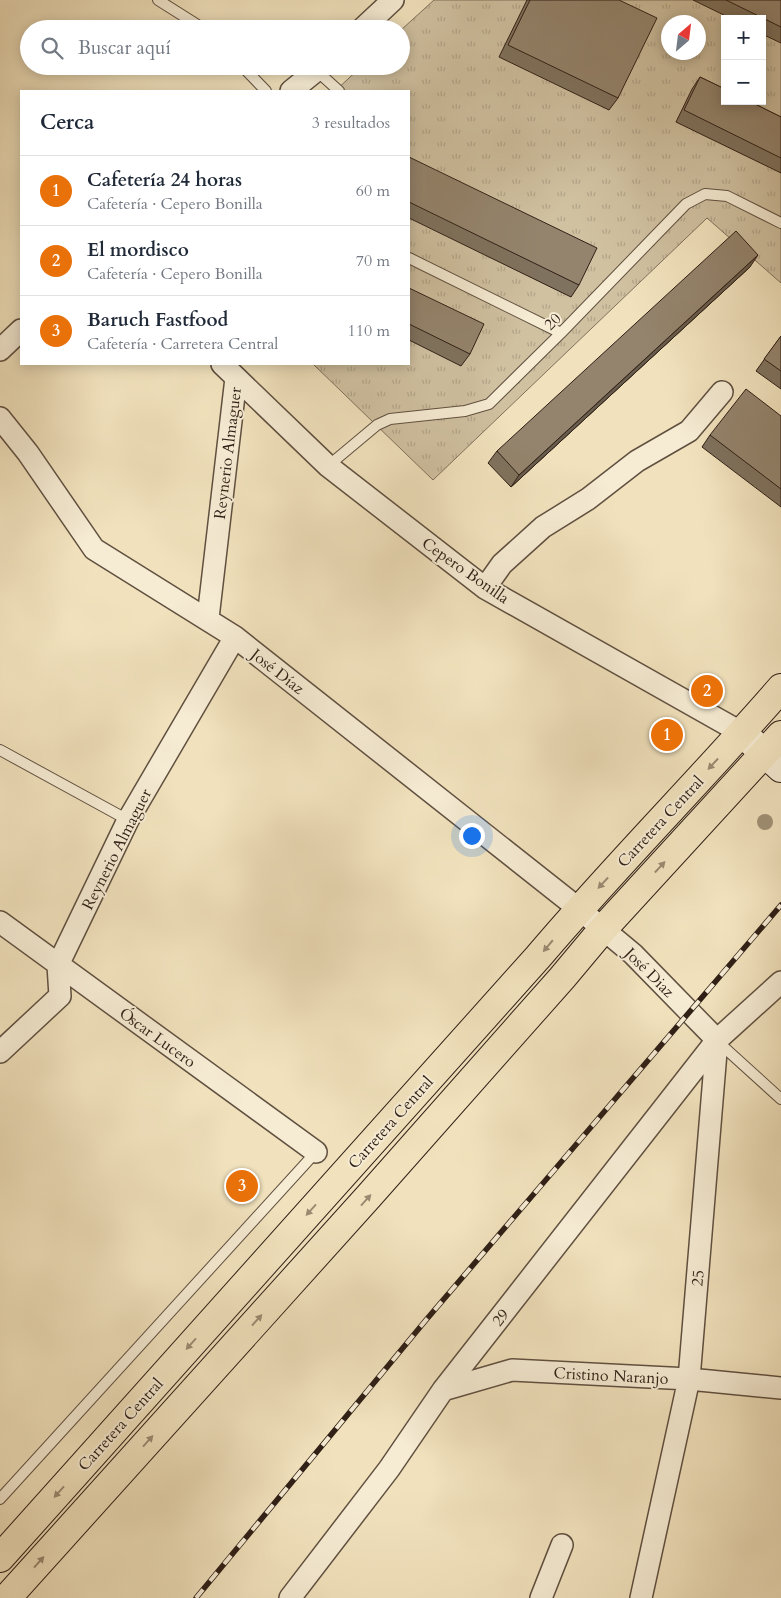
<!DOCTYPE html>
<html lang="es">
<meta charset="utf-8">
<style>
:root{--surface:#fff;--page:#f6f6f7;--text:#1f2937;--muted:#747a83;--line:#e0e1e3;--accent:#8f2418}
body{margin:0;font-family:Cardo,serif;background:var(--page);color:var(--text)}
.controls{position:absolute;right:15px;top:15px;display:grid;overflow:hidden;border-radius:0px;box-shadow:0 2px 12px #0003}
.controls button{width:45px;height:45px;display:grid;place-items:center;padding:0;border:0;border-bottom:1px solid var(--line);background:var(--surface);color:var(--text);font:25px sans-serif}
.compass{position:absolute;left:661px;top:15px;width:45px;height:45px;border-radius:50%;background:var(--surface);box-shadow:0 2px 12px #0003;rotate:28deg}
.you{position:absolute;left:471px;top:835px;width:18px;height:18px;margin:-12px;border:4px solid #fff;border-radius:50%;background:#1a73e8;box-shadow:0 0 0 8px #1a73e833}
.badge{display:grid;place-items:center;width:32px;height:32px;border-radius:50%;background:var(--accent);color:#fff;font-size:16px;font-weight:700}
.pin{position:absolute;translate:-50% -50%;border:2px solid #fff;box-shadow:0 1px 5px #0006}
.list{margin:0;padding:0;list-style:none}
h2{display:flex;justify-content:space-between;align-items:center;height:65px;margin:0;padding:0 20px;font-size:21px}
h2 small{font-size:16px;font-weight:400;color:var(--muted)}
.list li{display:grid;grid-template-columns:32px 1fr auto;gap:15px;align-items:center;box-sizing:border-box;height:70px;padding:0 20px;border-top:1px solid var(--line)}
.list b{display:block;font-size:19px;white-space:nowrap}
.list p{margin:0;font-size:16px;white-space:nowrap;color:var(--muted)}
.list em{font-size:16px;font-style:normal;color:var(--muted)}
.icon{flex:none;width:28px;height:28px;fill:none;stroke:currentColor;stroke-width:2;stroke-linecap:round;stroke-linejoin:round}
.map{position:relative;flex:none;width:781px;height:1598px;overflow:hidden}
.search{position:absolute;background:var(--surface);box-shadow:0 2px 12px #0003;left:20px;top:20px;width:390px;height:55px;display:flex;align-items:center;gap:12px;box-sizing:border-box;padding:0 18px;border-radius:28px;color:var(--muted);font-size:19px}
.panel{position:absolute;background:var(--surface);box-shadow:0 2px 12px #0003;left:20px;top:90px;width:390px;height:275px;border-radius:0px}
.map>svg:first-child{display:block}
.grass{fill:url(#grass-tufts);stroke:#80705c;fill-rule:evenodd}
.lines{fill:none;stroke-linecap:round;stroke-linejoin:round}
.lane-casing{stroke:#605040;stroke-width:12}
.street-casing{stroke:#605040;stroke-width:24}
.secondary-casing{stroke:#2f1f16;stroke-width:30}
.primary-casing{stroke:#2f1f16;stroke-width:30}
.lane{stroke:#f6ecd4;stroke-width:10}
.street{stroke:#f6ecd4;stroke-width:21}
.secondary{stroke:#f6ecd4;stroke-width:28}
.primary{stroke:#f1e2bd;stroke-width:28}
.rail-casing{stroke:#2f1f16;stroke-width:5.5}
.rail{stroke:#f6ecd4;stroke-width:4;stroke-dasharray:11;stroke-linecap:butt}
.tree{fill:#a19278}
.wall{fill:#7f725e;stroke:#2f1f16}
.shaded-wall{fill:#685c4c;stroke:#2f1f16}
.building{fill:#94846d;stroke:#2f1f16}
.oneway{fill:#9a8a72}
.labels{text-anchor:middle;stroke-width:4;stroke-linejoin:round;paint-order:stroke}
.street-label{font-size:16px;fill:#2f1f16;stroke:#f6ecd4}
</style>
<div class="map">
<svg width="781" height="1598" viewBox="0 0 781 1598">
<defs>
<pattern id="grass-tufts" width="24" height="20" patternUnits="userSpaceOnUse" patternTransform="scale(1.25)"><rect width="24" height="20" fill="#d0c1a1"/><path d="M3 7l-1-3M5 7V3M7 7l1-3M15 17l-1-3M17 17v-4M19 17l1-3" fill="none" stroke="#b3a58a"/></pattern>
</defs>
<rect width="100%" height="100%" fill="#f1e2bd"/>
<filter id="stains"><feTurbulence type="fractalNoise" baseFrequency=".004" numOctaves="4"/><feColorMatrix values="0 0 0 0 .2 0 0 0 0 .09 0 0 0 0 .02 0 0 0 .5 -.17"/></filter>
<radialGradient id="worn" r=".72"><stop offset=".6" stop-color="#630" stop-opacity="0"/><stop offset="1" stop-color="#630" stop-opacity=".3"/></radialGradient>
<path class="grass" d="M434,0H781V283L707,218L433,480L313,364H409V91H335L362,66H401V30ZM725,19H762V101H725ZM668,22H698V52H668Z"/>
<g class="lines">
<g class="lane-casing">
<path id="lane" d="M158,0L204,29
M242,66L266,91
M317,71L339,91
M409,258L561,333
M328,466L377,425L390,419L465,411L489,404L561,333L686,204L705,194L727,196L781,223
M0,750L128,820
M717,1041L781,1099
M0,1499L316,1152"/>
</g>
<g class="street-casing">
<path id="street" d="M362,29L393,0
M291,91L322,66
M0,350L21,330
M222,364L328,466L485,588L742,733
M0,418L28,453L94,549L235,637L579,909L633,954L717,1040
M485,588L502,564L543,527L588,499L637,461L689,431L722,392
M208,618L236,378
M0,922L316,1152
M0,1052L60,996L58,965L128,820L235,637
M443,1390L512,1370L689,1379L781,1388
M290,1598L389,1469L443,1390L717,1040L781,982
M541,1598L562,1545
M641,1598L689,1379L717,1040"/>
</g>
<g class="secondary-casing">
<path id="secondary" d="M742,733L781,768"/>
</g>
<g class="primary-casing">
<path id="primary" d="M0,1558L538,957C616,865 702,779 781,688
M7,1598L369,1196L562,978L603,929L781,735"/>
</g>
<use href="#lane" class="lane"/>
<use href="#street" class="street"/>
<use href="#secondary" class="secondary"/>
<use href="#primary" class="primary"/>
<g class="rail-casing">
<path id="rail" d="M196,1598L426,1320L781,905"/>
</g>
<use href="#rail" class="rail"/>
</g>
<circle class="tree" cx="765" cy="822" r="8"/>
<path class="wall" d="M527,0H619L618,98L609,110L499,57Z
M693,0H781V43L762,34V19H732Z
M700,77L781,117V173L676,122L692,89Z
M409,157L579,285L571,297L409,218Z
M750,267L511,487L488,463L497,451Z
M409,288L470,354L461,366L409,340Z
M781,336V389L756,371Z
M781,416V507L702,447L710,435Z"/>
<path class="shaded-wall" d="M758,255L750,267L511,487L519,475Z"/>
<path class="building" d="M530,0H619L657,18L618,98L508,45Z
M726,0H781V27Z
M700,77L725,89V101H749L781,117V158L684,110Z
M409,157L597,248L579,285L409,202Z
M736,231L758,255L519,475L497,451Z
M409,288L484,324L470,354L409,324Z
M781,336V371L764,359Z
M746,389L781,416V489L710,435Z"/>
<defs><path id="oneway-solid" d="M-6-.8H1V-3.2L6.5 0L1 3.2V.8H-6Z" transform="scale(1.25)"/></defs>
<g class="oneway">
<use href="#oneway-solid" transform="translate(713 764) rotate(133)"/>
<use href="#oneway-solid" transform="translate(660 867) rotate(-47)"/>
<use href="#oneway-solid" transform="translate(603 883) rotate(133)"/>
<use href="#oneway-solid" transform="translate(548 946) rotate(130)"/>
<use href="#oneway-solid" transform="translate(366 1200) rotate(-48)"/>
<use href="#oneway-solid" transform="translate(311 1210) rotate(132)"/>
<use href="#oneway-solid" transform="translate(257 1320) rotate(-48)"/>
<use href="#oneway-solid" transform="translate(191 1344) rotate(132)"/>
<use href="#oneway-solid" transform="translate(148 1441) rotate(-48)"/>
<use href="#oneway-solid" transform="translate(59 1492) rotate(132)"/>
<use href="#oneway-solid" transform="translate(39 1562) rotate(-48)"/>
</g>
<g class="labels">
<g class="street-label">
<text transform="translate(552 321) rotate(-45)" y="6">20</text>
<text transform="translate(227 453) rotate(-83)" y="6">Reynerio Almaguer</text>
<text transform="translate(466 570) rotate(35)" y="6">Cepero Bonilla</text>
<text transform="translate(278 671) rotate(38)" y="6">José Díaz</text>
<text transform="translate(660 821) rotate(-47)" y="6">Carretera Central</text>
<text transform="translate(116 849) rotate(-63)" y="6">Reynerio Almaguer</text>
<text transform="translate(650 972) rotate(45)" y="6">José Diaz</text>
<text transform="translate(158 1037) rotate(36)" y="6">Óscar Lucero</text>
<text transform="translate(390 1122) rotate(-48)" y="6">Carretera Central</text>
<text transform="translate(697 1278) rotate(-85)" y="6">25</text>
<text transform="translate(500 1317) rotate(-52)" y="6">29</text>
<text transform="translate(611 1375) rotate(3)" y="6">Cristino Naranjo</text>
<text transform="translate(120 1424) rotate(-48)" y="6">Carretera Central</text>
</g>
</g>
<rect width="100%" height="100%" filter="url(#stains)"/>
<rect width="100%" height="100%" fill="url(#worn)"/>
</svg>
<div class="controls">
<button>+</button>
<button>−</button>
</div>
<svg class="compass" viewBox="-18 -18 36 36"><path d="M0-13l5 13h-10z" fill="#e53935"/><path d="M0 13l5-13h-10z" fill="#747a83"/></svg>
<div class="you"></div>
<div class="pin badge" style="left:667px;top:735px;background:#e8710a">1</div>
<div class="pin badge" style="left:707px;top:691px;background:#e8710a">2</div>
<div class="pin badge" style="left:242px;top:1186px;background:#e8710a">3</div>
<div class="search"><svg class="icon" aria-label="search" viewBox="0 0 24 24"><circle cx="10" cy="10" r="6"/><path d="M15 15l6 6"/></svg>Buscar aquí</div>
<section class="panel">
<h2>Cerca<small>3 resultados</small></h2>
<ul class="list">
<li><span class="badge" style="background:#e8710a">1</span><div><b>Cafetería 24 horas</b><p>Cafetería · Cepero Bonilla</p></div><em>60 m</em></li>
<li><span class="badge" style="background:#e8710a">2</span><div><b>El mordisco</b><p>Cafetería · Cepero Bonilla</p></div><em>70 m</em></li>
<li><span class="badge" style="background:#e8710a">3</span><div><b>Baruch Fastfood</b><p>Cafetería · Carretera Central</p></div><em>110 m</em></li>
</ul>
</section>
</div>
